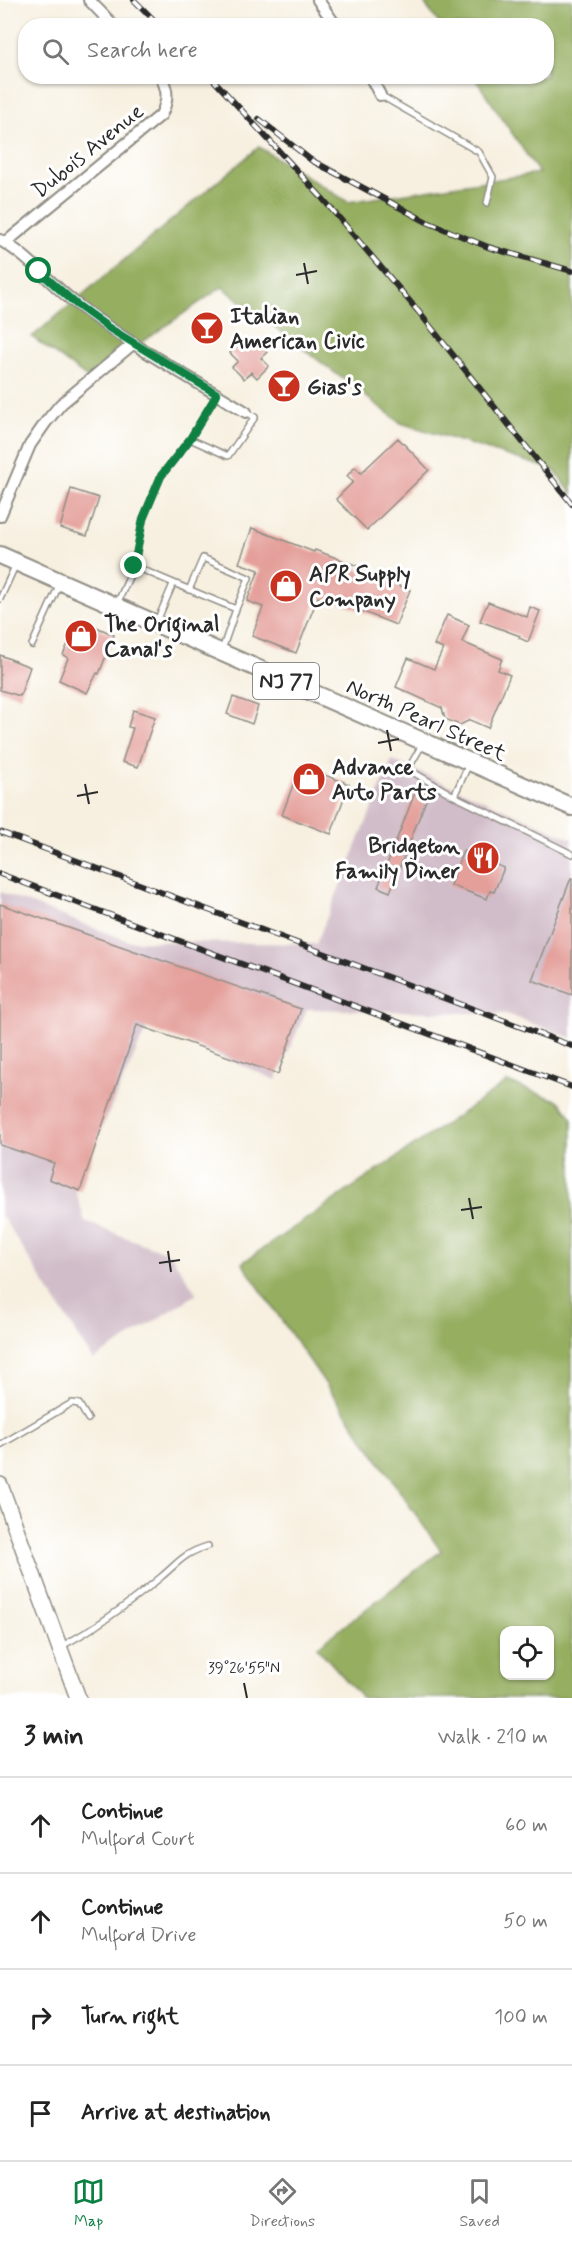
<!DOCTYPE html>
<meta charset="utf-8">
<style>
:root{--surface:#fff;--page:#f6f6f6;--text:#222;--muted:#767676;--line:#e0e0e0;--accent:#0b8043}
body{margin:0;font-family:Mynerve,sans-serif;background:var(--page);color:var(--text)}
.controls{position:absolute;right:18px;bottom:18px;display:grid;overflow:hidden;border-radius:12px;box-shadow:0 2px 4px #0004}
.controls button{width:54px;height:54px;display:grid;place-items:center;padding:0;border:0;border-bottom:2px solid var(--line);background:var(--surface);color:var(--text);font:30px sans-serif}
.stop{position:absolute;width:18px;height:18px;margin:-14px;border:4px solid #0b8043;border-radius:50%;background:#fff}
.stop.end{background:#0b8043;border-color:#fff;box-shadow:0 2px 6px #0008}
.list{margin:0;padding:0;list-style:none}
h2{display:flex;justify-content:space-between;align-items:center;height:78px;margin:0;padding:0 24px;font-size:26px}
h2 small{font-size:20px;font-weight:400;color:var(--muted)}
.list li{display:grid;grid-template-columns:39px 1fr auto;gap:18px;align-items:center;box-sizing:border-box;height:96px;padding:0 24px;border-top:2px solid var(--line)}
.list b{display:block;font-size:22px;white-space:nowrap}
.list p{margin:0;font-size:20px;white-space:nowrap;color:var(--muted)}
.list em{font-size:20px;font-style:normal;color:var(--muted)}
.icon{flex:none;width:33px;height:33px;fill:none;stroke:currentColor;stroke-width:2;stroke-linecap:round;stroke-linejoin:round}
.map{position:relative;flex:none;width:572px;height:1698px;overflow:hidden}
.search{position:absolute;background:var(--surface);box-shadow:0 2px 4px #0004;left:18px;right:18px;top:18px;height:66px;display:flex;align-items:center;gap:15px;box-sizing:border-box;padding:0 21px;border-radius:24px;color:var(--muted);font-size:22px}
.sheet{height:462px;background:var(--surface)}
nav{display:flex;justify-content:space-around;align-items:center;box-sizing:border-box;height:84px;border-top:2px solid var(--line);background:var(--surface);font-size:16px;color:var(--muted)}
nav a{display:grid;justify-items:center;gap:3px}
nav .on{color:var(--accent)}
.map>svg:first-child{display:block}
.industrial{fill:#d1bdc9}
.forest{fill:#95ae60;stroke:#606c46;stroke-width:1.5;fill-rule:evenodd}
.building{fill:#e49f9a}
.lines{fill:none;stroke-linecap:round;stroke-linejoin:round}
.lane-casing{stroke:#918e86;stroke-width:8}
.street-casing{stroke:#918e86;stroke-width:14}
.secondary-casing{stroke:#918e86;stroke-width:18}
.primary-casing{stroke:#918e86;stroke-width:20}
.lane{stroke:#fff;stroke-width:5}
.street{stroke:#fff;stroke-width:10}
.secondary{stroke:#fff;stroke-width:15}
.primary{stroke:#fff;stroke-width:16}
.rail-casing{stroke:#2b2b2b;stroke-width:6}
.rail{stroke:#fff;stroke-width:4;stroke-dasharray:11;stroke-linecap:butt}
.route{stroke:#0b8043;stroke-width:8}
.ticks{fill:none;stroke:#2b2b2b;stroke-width:2}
.labels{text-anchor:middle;stroke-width:6;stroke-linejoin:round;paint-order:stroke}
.shield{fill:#fff;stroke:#6b6b6b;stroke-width:1.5}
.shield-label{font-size:21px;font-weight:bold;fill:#2b2b2b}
.street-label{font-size:22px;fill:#2b2b2b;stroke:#fff}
.poi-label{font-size:22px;font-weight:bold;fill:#2b2b2b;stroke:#fff;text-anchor:start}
.ticks-label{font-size:15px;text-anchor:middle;fill:#2b2b2b;stroke:#fff;stroke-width:6;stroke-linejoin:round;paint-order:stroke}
</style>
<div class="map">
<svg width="572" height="1698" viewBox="0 0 572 1698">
<rect width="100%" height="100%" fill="#fff"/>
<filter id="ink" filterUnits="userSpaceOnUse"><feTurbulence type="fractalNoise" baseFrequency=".0167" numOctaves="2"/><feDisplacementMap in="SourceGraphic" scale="12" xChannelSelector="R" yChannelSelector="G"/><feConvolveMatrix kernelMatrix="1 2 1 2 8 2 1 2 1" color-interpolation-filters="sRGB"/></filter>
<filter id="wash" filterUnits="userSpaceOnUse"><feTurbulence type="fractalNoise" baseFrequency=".008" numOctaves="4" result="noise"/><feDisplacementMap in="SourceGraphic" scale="24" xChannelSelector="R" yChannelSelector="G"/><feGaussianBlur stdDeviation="1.35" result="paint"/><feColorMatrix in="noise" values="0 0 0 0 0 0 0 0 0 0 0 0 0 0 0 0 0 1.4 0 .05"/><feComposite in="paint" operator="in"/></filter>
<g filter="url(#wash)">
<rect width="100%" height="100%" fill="#f7f0e0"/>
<path class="industrial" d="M392,760L572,839V1038L506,1014L307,1009L276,1080L148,1025L75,1188L85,1222L170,1254L197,1294L93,1360L0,1213V892L128,941L316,944Z"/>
<path class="forest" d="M422,0H572V494L554,470L401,423L222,287L89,379L32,337L259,147L348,202L539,173L474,77L546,76V26L440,25Z
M507,1082L559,1101L572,1117V1698H362L317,1647L441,1551L242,1263ZM504,1630H550V1676H504Z"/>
<g id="blocks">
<path class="building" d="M256,340L267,352L261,358L269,366L257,378L251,372L244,379L232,367L238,361L230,353L242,341L249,348Z
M398,438L429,470L367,530L336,499L353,482L347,476L355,467L361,473Z
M71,489L99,498L87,536L60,528Z
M252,528L314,552L315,550L358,566L357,569L410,590L396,625L334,600L333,602L318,597L296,653L252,636L263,607L247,601L259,570L239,563Z
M488,602L527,617L530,607L540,611L528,642L519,638L520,636L480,621Z
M447,615L469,625L462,642L502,659L498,670L510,675L488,728L470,720L460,725L445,719L442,708L396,687L408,658L434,669L443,649L434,645Z
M79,619L114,635L99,674L97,673L87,693L59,680L68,658L63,655Z
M0,655L30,667L20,696L0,690Z
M233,697L258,706L252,724L227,714Z
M133,710L155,717L138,767L122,762L133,728L128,727Z
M300,766L349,784L331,834L282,815Z
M418,785L430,790L390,892L378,887Z
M463,851L504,868L494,892L490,891L487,899L450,885Z
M571,878H572V995L532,980Z
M0,904L301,1009L278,1074L137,1025L80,1191L49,1179L54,1163L0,1145Z"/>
</g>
</g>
<g filter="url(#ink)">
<use href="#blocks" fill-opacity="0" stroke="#918e86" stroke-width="1.5"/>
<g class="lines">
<g class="lane-casing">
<path id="lane" d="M380,95L479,152L493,177L487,203
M190,439L217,395
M134,566L143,519L161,476L190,439L228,456L255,417L246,412
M0,599L16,564
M117,604L134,566C168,581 202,595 236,609L249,578L203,558L189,590
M157,621L173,584
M32,645L60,583
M222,650L236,609
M423,743L410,766L411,771L454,796
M469,764L454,796L572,854
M0,1445L72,1403L79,1404L88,1419
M60,1647C96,1628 130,1603 161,1577C179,1562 184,1553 208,1546"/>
</g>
<g class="street-casing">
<path id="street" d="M89,0L114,26
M318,0L336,26
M370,76L380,95
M0,240C29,256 51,285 78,305C130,345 189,377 246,412
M5,243L161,115C168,101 169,90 160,76
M0,516L30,445L46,422L61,404L134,343"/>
</g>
<g class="secondary-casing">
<path id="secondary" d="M0,1485L78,1698"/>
</g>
<g class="primary-casing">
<path id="primary" d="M0,555L572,807"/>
</g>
<use href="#lane" class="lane"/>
<use href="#street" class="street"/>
<use href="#secondary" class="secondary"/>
<use href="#primary" class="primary"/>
<g class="rail-casing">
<path id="rail" d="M134,0L160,26
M210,76L323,199L418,311L572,504
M259,119L311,160L427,222L488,247L572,271
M0,832L572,1046
M0,874L572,1087"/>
</g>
<use href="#rail" class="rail"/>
</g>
</g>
<g class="lines" filter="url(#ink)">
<path class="route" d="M39,271L76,304L109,328L217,394L190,439L161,476L143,519L134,566"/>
</g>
<path class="ticks" d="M304,263L308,284M296,275L317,271M387,730L391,751M378,743L399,739M85,784L89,804M77,796L98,792M469,1198L473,1219M461,1210L482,1207M168,1251L171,1272M159,1263L180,1260M244,1683L247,1698"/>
<defs>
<g id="bar-disc" transform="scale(1.725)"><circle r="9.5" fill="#c8321e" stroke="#fff"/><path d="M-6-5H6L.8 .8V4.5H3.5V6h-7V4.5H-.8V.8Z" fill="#fff"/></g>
<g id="shop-disc" transform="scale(1.725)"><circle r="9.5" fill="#c8321e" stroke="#fff"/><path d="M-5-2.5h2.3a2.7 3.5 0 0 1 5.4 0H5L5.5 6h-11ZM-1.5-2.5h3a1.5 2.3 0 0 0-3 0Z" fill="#fff"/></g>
<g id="restaurant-disc" transform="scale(1.725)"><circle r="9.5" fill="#c8321e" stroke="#fff"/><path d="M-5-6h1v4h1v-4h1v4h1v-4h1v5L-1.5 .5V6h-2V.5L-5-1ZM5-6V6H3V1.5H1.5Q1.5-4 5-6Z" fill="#fff"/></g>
</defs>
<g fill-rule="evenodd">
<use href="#bar-disc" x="207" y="328"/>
<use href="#bar-disc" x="284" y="386"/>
<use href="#shop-disc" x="286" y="586"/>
<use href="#shop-disc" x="81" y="636"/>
<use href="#shop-disc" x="309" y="779"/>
<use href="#restaurant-disc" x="483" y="858"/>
</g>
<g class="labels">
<rect class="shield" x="253" y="663" width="66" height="36" rx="4.5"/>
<g class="shield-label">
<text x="286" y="688">NJ 77</text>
</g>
<g class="street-label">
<text transform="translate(87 150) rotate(-39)" y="8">Dubois Avenue</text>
<text transform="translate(427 719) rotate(24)" y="8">North Pearl Street</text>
</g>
<g class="poi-label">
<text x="230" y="323">Italian<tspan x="230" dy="25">American Civic</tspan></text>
<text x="307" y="394">Gias's</text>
<text x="309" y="581">APR Supply<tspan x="309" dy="25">Company</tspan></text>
<text x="104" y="631">The Original<tspan x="104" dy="25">Canal's</tspan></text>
<text x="332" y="774">Advance<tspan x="332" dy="25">Auto Parts</tspan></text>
<text x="460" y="853" text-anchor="end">Bridgeton<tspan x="460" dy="25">Family Diner</tspan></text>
</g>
</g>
<g class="ticks-label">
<text x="244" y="1673">39°26'55"N</text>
</g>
</svg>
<div class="controls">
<button><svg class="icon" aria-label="locate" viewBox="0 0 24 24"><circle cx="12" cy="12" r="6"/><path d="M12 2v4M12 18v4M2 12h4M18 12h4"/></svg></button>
</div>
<div class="stop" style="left:39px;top:271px"></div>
<div class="stop end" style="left:134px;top:566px"></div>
<div class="search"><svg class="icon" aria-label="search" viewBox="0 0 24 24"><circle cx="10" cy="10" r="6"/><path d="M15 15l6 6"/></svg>Search here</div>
</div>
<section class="sheet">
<h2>3 min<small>Walk · 210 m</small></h2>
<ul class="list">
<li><svg class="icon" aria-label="ahead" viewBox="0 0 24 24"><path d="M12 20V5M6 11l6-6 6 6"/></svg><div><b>Continue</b><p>Mulford Court</p></div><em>60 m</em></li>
<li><svg class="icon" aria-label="ahead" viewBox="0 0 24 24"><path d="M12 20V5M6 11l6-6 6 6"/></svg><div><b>Continue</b><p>Mulford Drive</p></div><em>50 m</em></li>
<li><svg class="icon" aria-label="right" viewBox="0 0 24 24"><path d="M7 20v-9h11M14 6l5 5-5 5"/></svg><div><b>Turn right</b></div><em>100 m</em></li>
<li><svg class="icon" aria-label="arrive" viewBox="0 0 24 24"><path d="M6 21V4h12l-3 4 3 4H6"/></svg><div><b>Arrive at destination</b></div></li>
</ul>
</section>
<nav>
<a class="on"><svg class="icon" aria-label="map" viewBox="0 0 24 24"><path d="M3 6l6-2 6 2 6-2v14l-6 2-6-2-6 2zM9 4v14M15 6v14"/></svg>Map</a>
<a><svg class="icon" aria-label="directions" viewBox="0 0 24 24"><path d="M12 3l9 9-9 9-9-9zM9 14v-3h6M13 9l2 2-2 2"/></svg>Directions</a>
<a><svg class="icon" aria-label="saved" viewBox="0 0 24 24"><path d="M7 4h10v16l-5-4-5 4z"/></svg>Saved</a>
</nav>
